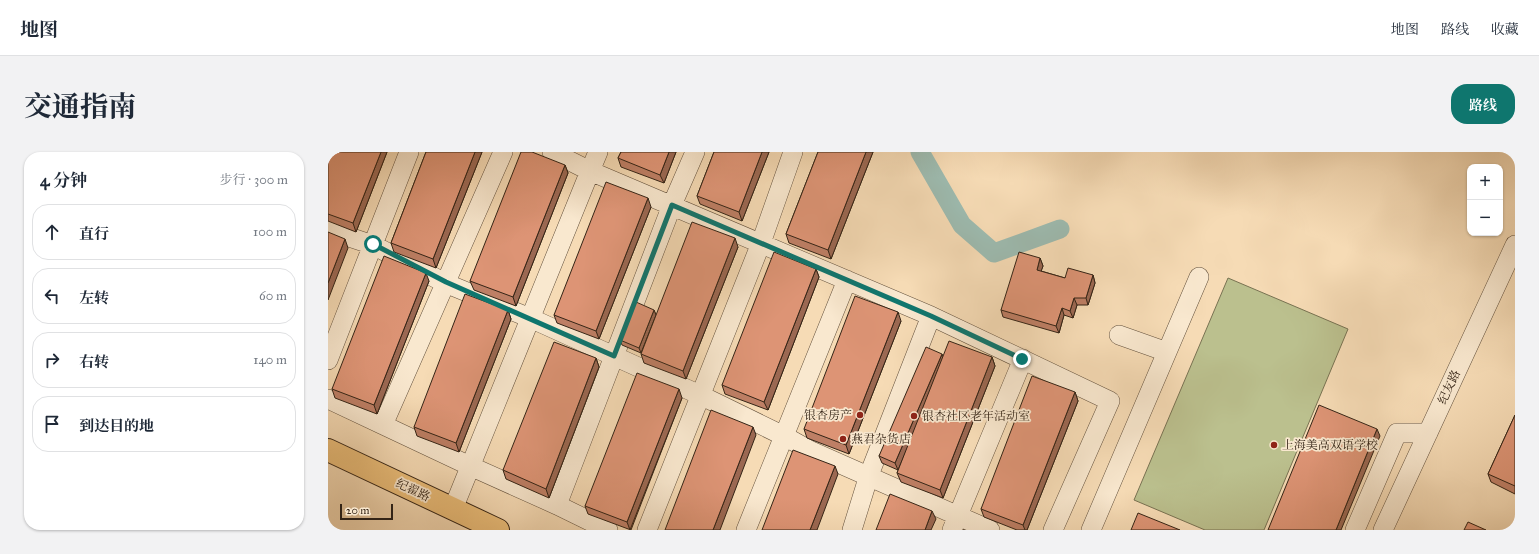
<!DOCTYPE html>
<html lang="zh">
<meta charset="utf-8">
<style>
:root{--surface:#fff;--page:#f2f2f3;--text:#1f2937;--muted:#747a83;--line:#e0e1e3;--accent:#0f766e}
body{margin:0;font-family:"IM FELL Great Primer","Noto Serif SC",serif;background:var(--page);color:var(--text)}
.controls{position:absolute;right:12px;top:12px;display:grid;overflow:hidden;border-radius:8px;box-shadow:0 1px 3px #0004}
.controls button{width:36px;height:36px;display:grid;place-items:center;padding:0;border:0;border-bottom:1px solid var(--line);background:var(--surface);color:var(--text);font:20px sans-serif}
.scale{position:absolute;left:12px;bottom:10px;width:53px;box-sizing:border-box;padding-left:4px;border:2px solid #342416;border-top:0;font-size:11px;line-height:14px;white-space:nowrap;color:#342416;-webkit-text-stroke:3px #f9e8cf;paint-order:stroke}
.stop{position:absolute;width:12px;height:12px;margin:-9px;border:3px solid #0f766e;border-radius:50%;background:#fff}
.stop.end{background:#0f766e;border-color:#fff;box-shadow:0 1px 4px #0008}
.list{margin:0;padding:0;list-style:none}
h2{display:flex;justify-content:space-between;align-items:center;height:52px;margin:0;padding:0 16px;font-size:17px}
h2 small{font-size:13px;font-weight:400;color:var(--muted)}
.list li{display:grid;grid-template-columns:26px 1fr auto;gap:12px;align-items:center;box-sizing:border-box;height:56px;margin:0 8px 8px;padding:0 8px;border:1px solid var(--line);border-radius:16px}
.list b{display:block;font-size:15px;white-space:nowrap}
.list em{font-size:13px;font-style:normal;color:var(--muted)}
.icon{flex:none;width:22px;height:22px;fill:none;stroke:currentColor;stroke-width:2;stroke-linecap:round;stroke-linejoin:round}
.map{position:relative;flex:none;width:1187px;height:378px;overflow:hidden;border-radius:16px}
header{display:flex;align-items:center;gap:24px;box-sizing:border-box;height:56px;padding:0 20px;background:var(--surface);border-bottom:1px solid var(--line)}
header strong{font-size:19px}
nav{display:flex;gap:22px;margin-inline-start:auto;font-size:14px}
.intro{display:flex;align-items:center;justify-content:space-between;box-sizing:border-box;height:96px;padding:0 24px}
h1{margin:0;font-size:28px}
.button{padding:10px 18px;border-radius:16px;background:var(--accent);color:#fff;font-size:14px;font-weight:700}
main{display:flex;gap:24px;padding:0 24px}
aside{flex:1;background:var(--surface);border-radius:16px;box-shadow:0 1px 3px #0004}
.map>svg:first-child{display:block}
.green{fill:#bbc08e;stroke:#787252}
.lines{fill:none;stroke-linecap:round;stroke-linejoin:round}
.canal{stroke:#9dbbb0;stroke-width:19}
.minor-casing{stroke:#64523e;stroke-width:20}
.major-casing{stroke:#342416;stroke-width:24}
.minor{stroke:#f9e8cf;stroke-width:19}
.major{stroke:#ebbe7a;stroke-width:22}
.wall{fill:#be7f65;stroke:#342416}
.shaded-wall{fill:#9b6852;stroke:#342416}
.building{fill:#dd9475;stroke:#342416}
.route{stroke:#0f766e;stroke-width:5}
.poi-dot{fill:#8f2418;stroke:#f9e8cf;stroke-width:1.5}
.labels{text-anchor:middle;stroke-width:3.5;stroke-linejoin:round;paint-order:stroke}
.street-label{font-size:12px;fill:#342416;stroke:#f9e8cf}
.poi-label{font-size:12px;fill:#342416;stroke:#f9e8cf;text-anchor:start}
</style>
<header>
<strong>地图</strong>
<nav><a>地图</a><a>路线</a><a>收藏</a></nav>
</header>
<div class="intro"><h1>交通指南</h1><a class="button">路线</a></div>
<main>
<aside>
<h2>4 分钟<small>步行 · 300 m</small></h2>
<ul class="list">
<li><svg class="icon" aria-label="ahead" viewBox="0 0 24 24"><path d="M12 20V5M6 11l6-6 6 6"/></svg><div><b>直行</b></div><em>100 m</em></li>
<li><svg class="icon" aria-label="left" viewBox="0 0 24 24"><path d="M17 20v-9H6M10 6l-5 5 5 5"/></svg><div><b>左转</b></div><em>60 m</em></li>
<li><svg class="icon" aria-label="right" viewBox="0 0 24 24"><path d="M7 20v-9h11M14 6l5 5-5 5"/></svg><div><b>右转</b></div><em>140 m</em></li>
<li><svg class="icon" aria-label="arrive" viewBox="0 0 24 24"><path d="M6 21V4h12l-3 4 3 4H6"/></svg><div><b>到达目的地</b></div></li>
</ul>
</aside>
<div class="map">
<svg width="1187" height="378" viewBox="0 0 1187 378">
<rect width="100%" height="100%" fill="#f6dbb5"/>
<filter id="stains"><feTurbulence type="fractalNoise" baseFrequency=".005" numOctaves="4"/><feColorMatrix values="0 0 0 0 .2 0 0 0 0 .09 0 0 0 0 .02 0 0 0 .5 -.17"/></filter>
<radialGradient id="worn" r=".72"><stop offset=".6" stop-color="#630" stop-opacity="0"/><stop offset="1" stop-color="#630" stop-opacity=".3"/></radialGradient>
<path class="green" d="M900,126L1020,177L936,378H877L806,348Z"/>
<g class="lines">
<path class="canal" d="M592,0L634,73L666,101L732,77"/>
<g class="minor-casing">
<path id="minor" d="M175,0L55,273L142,314L229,353
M270,0L262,19L603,164
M0,78L45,93L117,131L202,166L372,243L456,284L483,299L662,378
M791,183L839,200
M0,208L81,0
M0,247L55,273
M125,357L262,19L224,0
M280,378L229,353L344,53L367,0
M319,378L433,91L465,0
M418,378L519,128
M524,378L541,323L603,164L782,249L725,378
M624,378L695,207
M763,378L871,125
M1027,378L1069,281H1100
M1055,378L1187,93"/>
</g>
<g class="major-casing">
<path id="major" d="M0,298L170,378"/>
</g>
<use href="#minor" class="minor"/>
<use href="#major" class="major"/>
</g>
<path class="wall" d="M4,0H59L28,80L0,69V10Z
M98,0H154L108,116L66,100L63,91Z
M293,0H348L336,31L293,15L290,6Z
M386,0H441L414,69L372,52L369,44Z
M490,0H545L503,107L461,91L458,82Z
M237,13L240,21L188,154L146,138L142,129Z
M323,55L271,187L229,171L226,163Z
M410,95L358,227L316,211L313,202Z
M712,106L715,114L713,119L737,126L765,123L767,131L760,153H749L745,166L736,163L731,181L675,165L673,158Z
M488,117L491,125L440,258L397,242L394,233Z
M101,129L49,262L7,246L4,237Z
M180,158L183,167L131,300L89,284L86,275Z
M326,158L328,163L313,201L294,193L292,188Z
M573,169L521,302L479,286L476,277Z
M615,205H664L667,214L615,346L573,330L569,321L580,294L570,318L554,311L551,304Z
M268,206L271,215L221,346L178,327L175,318Z
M747,240L750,249L699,378H689L656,365L653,357Z
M354,246L303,378L260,362L257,354Z
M1187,263V342L1163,330L1160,322Z"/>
<path class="shaded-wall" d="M53,0H59L28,80L25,71Z
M147,0H154L108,116L105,107Z
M341,0H348L336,31L332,23Z
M434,0H441L414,69L411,60Z
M538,0H545L503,107L500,98Z
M237,13L240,21L188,154L185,145Z
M320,46L323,55L271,187L268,179Z
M407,86L410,95L358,227L355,219Z
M17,87L20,96L0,148V131Z
M712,106L715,114L711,125L709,118Z
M488,117L491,125L440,258L436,250Z
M98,121L101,129L49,262L46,253Z
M765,123L767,131L760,153L758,146Z
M746,146L749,153L745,166L742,159Z
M734,156L736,163L731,181L728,174Z
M180,158L183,167L131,300L128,291Z
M326,158L328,163L313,201L311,196Z
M570,160L573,169L521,302L518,293Z
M614,202L617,209L570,318L567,311Z
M664,205L667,214L615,346L612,338Z
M268,206L271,215L221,346L218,337Z
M351,237L354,246L302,378L299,370Z
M747,240L750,249L699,378H697L695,373Z
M425,275L428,283L392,378H385Z
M1049,277L1052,284L1013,378H1008Z
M507,314L510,322L489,378H482Z
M604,359L608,367L603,378H597Z"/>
<path class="building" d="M4,0H53L25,71L0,62V10Z
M98,0H147L105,107L63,91Z
M193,0H204L237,13L185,145L142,129Z
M293,0H341L332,23L290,6Z
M386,0H434L411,60L369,44Z
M490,0H538L500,98L458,82Z
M278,30L320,46L268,179L226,163Z
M364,70L407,86L355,219L313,202Z
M0,80L17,87L0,131Z
M446,100L488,117L436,250L394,233Z
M691,100L712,106L709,118L737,126L740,116L765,123L758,146H746L742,159L734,156L728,174L673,158Z
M56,104L98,121L46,253L4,237Z
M137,142L180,158L128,291L86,275Z
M527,144L570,160L518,293L476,277Z
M308,150L326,158L311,196L292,188Z
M621,189L664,205L612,338L569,321Z
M226,190L268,206L218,337L175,318Z
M598,195L614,202L567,311L551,304Z
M309,221L351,237L299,370L257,354Z
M704,224L747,240L695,373L653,357Z
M991,253L1049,277L1008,378H940Z
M383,258L425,275L385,378H337Z
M1187,263V334L1160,322Z
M465,298L507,314L482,378H434Z
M562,342L604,359L597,378H548Z
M810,361L852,378H803Z
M1140,370L1158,378H1136Z"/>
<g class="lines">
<path class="route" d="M45,92L118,130L286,204L344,53L603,164L694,207"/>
</g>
<g class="poi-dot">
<circle cx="532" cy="263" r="4"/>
<circle cx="586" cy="264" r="4"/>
<circle cx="515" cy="287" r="4"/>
<circle cx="946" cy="293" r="4"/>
</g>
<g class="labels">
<g class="street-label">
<text transform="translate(1121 235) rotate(-65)" y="4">纪友路</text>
<text transform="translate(85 338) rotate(25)" y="4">纪翟路</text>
</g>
<g class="poi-label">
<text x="524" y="267" text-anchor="end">银杏房产</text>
<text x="594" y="268">银杏社区老年活动室</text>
<text x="523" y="291">燕君杂货店</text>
<text x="954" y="297">上海美高双语学校</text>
</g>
</g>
<rect width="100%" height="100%" filter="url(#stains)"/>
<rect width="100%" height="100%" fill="url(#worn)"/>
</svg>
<div class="controls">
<button>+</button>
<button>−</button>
</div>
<div class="scale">20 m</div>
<div class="stop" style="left:45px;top:92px"></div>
<div class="stop end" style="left:694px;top:207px"></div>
</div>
</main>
